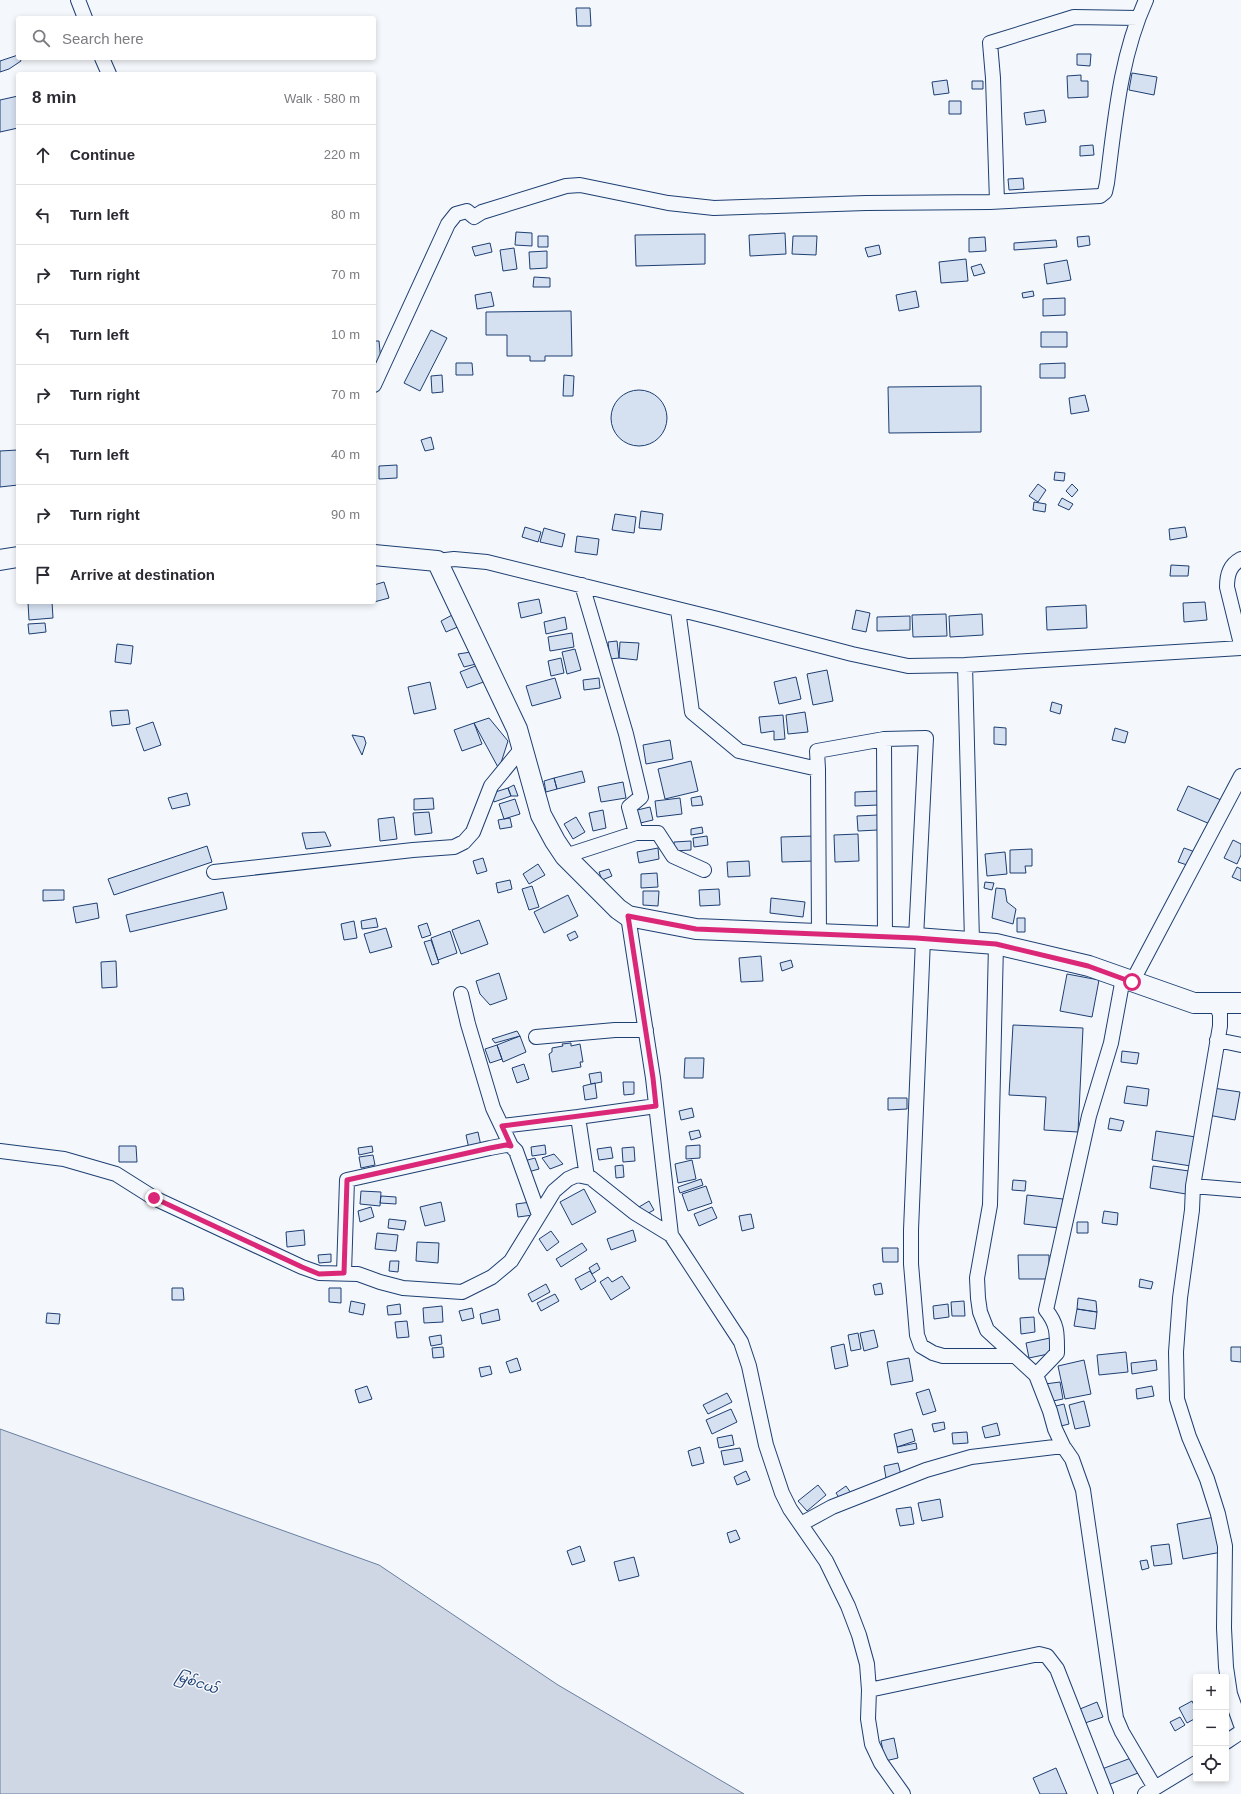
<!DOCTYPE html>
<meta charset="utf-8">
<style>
:root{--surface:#fff;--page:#f2f2f3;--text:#2b2b33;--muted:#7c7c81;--line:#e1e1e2}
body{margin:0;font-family:Helvetica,"Noto Sans Myanmar",sans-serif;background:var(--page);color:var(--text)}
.controls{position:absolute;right:12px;bottom:12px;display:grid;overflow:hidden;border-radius:4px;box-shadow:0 2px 6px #0003}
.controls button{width:36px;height:36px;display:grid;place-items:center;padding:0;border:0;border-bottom:1px solid var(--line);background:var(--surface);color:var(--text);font:20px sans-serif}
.stop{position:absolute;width:12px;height:12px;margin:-9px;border:3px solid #db2777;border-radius:50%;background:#fff}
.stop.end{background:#db2777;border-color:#fff;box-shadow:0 1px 4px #0008}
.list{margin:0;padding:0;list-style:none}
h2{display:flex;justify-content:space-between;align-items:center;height:52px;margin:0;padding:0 16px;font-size:17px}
h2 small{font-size:13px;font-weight:400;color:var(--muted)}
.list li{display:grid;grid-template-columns:26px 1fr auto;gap:12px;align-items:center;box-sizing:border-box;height:60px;padding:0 16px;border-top:1px solid var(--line)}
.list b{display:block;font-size:15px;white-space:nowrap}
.list em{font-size:13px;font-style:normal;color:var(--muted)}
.icon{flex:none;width:22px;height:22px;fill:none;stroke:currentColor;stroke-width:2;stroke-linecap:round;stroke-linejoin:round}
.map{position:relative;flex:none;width:1241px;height:1794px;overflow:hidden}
.search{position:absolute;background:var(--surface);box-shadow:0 2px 6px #0003;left:16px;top:16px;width:360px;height:44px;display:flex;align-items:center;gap:10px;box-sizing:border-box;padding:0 14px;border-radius:4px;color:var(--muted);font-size:15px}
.panel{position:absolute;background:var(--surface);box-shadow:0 2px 6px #0003;left:16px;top:72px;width:360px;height:532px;border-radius:4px}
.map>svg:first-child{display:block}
.water{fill:#cfd7e4;stroke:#687fa3}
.building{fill:#d5e0f0;stroke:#1d3f73}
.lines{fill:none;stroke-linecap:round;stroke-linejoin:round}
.street-casing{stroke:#1d3f73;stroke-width:16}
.secondary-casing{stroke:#1d3f73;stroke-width:22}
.street{stroke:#f4f7fb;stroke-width:14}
.secondary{stroke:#f4f7fb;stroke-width:20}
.route{stroke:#db2777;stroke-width:5}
.labels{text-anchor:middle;stroke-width:3;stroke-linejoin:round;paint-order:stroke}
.water-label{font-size:13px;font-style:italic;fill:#1d3f73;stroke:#f4f7fb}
</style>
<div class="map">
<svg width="1241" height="1794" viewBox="0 0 1241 1794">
<rect width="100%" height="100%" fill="#f4f7fb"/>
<path class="water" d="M0,1429L379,1565L558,1685L744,1794H0Z"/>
<path class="building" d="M576,8H590L591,26H577Z
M1077,54H1091L1090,66L1077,65Z
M18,55L21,61L9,69L0,72V61Z
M1132,73L1157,77L1154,95L1129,90Z
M1081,75V81H1088V97L1068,98L1067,76Z
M947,80L949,93L934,95L932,82Z
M972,81H983V89H972Z
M18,96V128L0,132V100Z
M949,101H961V114H949Z
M1044,110L1046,122L1026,125L1024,113Z
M1093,145L1094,155L1080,156V146Z
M1023,178L1024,189L1009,190L1008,179Z
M516,232L532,233V246L515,245Z
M785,233L786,254L750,256L749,235Z
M705,234V264L636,266L635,235Z
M538,236H548V247H538Z
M793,236H817L816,255L792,254Z
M1089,236L1090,245L1078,247L1077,237Z
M985,237L986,251L969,252V238Z
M1056,240L1057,247L1014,250V243Z
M490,243L492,252L475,256L472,247Z
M879,245L881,254L868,257L865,248Z
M514,248L517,269L503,271L500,250Z
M547,251V268L530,269L529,252Z
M966,259L968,281L941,283L939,262Z
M1067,260L1071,280L1047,284L1044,264Z
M981,264L985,273L974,276L971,267Z
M534,277L550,278V287H533Z
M916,291L919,307L899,311L896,295Z
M1033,291L1034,296L1023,298L1022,293Z
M491,292L494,306L477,309L475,295Z
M1065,298V315L1043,316V299Z
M571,311L572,356H545V361H530V356H507V335H486V312Z
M431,330L447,338L420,391L404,383Z
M1041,332H1067V347H1041Z
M374,341H379L381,361L374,362Z
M456,363H472L473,375H456Z
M1065,363V378H1040V364Z
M442,375L443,392L432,393L431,376Z
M564,375L574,376L573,396H563Z
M981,386V432L889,433L888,387Z
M611 418a28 28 0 1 1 56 0a28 28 0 1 1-56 0Z
M1085,395L1089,411L1071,414L1069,398Z
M431,437L434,449L425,451L421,440Z
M18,450V485L0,487V451Z
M397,465V478L379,479V466Z
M1055,472L1065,473L1064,481L1054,480Z
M1038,484L1046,490L1038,502L1029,496Z
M1072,484L1078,490L1072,497L1066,491Z
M1062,498L1073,504L1069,510L1058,505Z
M1034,502L1046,504L1045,512L1033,510Z
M641,511L663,514L661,530L639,528Z
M615,514L636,517L634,533L612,530Z
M525,527L541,532L538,542L522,537Z
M1185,527L1187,537L1170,540L1169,529Z
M544,528L565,534L562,547L540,542Z
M577,536L599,539L597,555L575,552Z
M1171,565L1189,566L1188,576H1170Z
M384,582L389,598L374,602V585Z
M539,599L542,613L521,618L518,603Z
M28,602H52L53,618L29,620Z
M1205,602L1207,620L1184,622L1183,603Z
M1086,605L1087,628L1047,630L1046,607Z
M856,610L870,613L866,632L852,629Z
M454,614L460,626L446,632L441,621Z
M946,614L947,636L913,637L912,615Z
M982,614L983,635L950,637L949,616Z
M910,616V630L877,631V617Z
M565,617L567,629L546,634L544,622Z
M45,623L46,632L29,634L28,624Z
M572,633L574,647L550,651L548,637Z
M617,641L619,658L610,659L608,642Z
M620,642L639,643L637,660L619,658Z
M117,644L133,646L131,664L115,662Z
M575,649L581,670L567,674L562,652Z
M471,652L476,664L464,667L458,654Z
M561,658L564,673L551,676L548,661Z
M483,663L489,680L467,688L460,672Z
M827,670L833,701L813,705L807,674Z
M796,677L801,699L779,704L774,682Z
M555,678L561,698L532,706L526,686Z
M599,678L600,688L584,690L583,680Z
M430,682L436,709L414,714L408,687Z
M1052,702L1062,705L1060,714L1050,711Z
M128,710L130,724L112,726L110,711Z
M805,712L808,732L788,734L786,715Z
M783,715L785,739L774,740V731L761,733L759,717Z
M489,718L508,741L499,769L474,723Z
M153,722L161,745L144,751L136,728Z
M474,723L482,744L462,751L454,730Z
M994,727L1006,728V745L994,744Z
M1115,728L1128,732L1125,743L1112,740Z
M352,735L364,737L366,743L362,755Z
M670,740L673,759L646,764L643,745Z
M691,761L698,791L665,799L658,769Z
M582,771L585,782L557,789L554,778Z
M554,778L557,789L546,792L544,781Z
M623,782L626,798L601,802L598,787Z
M514,785L518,796H511L508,788Z
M1188,786L1221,800L1210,824L1177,810Z
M508,788L511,796L494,802L492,793Z
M878,791V805L855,806V792Z
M187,793L190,805L172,809L168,798Z
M701,796L703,805L692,806L691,798Z
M433,798L434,809L414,810V799Z
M680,798L682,814L657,817L655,801Z
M515,799L520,814L504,819L499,804Z
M650,807L653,820L636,824L633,811Z
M603,810L606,828L593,831L589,813Z
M429,812L432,833L415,835L413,813Z
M878,815V830L858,831L857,816Z
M394,817L397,839L380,841L378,819Z
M576,817L585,832L573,839L564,824Z
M510,818L512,827L500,829L498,820Z
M702,827L703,833L691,835V829Z
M325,832L331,846L306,849L302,833Z
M858,834L859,861L835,862L834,835Z
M707,836L708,845L694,847L693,838Z
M814,836L815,861L782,862L781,837Z
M1233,840L1241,844V855L1237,864L1224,858Z
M691,841V850L674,851V842Z
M207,846L212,862L114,895L108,879Z
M658,848L659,859L639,863L637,852Z
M1184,848L1198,853L1193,867L1178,862Z
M1032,849V866H1025L1026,873H1010V850Z
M1005,852L1007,874L987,876L985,854Z
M483,858L487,871L477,874L473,861Z
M749,861L750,876L728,877L727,862Z
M538,864L545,875L529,884L523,874Z
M1237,867L1241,869V881L1232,877Z
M609,869L612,876L602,880L599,872Z
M657,873L658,887L641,888V874Z
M510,880L512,889L498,893L496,883Z
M985,882L994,883L992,890L984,888Z
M532,886L539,907L529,910L522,889Z
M996,888L1005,889L1007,902L1016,909L1013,924L992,918Z
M719,889L720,905L700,906L699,890Z
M43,890H64V900L43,901Z
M643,891H659L658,906L643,905Z
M223,892L227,909L130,932L126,915Z
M568,895L578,916L544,933L534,912Z
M771,898L805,902L803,917L770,913Z
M97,903L99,918L76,923L73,907Z
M376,918L378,927L362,929L361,921Z
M1017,918H1025V932H1017Z
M479,920L488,944L461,954L452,930Z
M354,921L357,938L344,940L341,924Z
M427,923L431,935L422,938L418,926Z
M386,928L392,947L370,953L364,934Z
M450,931L457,953L438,960L431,938Z
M575,931L578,937L570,941L567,935Z
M431,940L439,963L432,965L424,942Z
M761,956L763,981L741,982L739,958Z
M791,960L793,967L782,971L780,963Z
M116,961L117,987L102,988L101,962Z
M499,973L507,999L490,1005L480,994L476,981Z
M1067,974L1099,980L1092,1017L1060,1011Z
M1013,1025L1083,1028L1078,1132L1044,1130L1046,1097L1009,1095Z
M517,1031L520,1036L495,1043L492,1039Z
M520,1036L526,1052L503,1062L497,1045Z
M571,1043V1046L580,1044L583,1062H580L581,1067L552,1072L549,1054L552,1052V1048L563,1046L562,1044Z
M497,1045L502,1059L490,1063L485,1049Z
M1122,1051L1139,1053L1137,1064L1121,1062Z
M685,1058H704L703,1078H684Z
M524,1064L529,1079L517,1083L512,1068Z
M601,1072L602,1082L591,1084L589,1074Z
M623,1082H634V1094L624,1095Z
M595,1083L597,1098L585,1100L583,1086Z
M1127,1086L1149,1089L1147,1106L1124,1103Z
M1213,1088L1240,1092L1235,1120L1208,1115Z
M888,1098H907V1109L888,1110Z
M692,1108L694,1117L681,1120L679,1111Z
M1110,1118L1124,1121L1121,1131L1108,1129Z
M699,1130L701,1137L691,1140L689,1132Z
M1156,1131L1196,1137L1191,1166L1152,1160Z
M478,1132L481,1146L469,1149L466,1135Z
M545,1145L546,1154L532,1156L531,1147Z
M700,1145V1158L686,1159V1146Z
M119,1146H136L137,1162H119Z
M372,1146L373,1152L359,1155L358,1148Z
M611,1147L613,1158L599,1160L597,1149Z
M634,1147L635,1161L623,1162L622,1148Z
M554,1154L563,1164L550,1169L542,1158Z
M373,1155L375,1165L361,1168L359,1157Z
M535,1158L539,1169L528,1172L524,1161Z
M692,1160L696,1179L678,1183L675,1164Z
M623,1165L624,1177L616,1178L615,1166Z
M1153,1166L1189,1171L1186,1194L1150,1188Z
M701,1179L703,1185L680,1193L678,1187Z
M1013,1180L1026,1181L1025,1191L1012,1190Z
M706,1186L712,1203L688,1211L682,1194Z
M584,1189L596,1212L572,1225L560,1202Z
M361,1191L381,1192L380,1206L360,1204Z
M1027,1195L1063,1199L1060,1228L1024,1224Z
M381,1196L396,1197V1204L380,1203Z
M649,1201L654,1210L643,1216L639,1207Z
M441,1202L445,1221L425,1226L420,1207Z
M531,1202L533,1215L518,1217L516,1204Z
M371,1207L374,1217L360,1222L358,1211Z
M712,1207L717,1218L699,1226L694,1214Z
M1104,1211L1118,1213L1117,1225L1102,1223Z
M751,1214L754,1228L742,1231L739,1216Z
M389,1219L406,1221L404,1230L388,1228Z
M1077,1222H1088V1233H1077Z
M304,1230L305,1245L287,1247L286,1232Z
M633,1230L636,1241L611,1250L607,1239Z
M551,1231L559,1242L547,1251L539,1239Z
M377,1233L398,1235L396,1251L375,1249Z
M417,1242L439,1243L438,1263L416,1261Z
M582,1243L587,1250L561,1267L556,1259Z
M882,1248H898V1262H883Z
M331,1254V1262L319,1263L318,1255Z
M1018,1255H1049V1279H1019Z
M390,1261H399L398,1272L389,1271Z
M597,1263L600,1269L592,1274L589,1268Z
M590,1271L596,1281L581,1290L575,1279Z
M622,1276L630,1288L611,1300L600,1282L608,1277L612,1282Z
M1140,1279L1153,1282L1151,1289L1139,1287Z
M881,1283L883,1294L875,1295L873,1285Z
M546,1284L550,1292L532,1302L528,1294Z
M172,1288H183L184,1300H172Z
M329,1288H341V1303L329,1302Z
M555,1294L559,1301L541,1311L537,1303Z
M1078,1298L1096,1301L1097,1312L1077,1309Z
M351,1301L365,1304L363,1315L349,1312Z
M964,1301L965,1316H952L951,1302Z
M400,1304L401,1314L388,1315L387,1306Z
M948,1304L949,1317L934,1319L933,1306Z
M442,1306L443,1322L424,1323L423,1308Z
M472,1308L474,1318L462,1321L459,1311Z
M498,1309L500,1320L482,1324L480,1314Z
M1077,1309L1097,1312L1095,1329L1074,1326Z
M47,1313L60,1314L59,1324L46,1323Z
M1034,1317L1035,1332L1021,1334L1020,1318Z
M407,1321L409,1337L397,1338L395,1322Z
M874,1330L878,1347L864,1351L860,1333Z
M858,1333L861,1349L851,1351L848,1335Z
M441,1335L442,1344L431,1346L429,1337Z
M1050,1338L1053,1353L1029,1358L1026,1343Z
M844,1344L848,1366L835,1369L831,1347Z
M443,1347L444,1357L433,1358L432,1348Z
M1231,1347H1241V1362L1231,1361Z
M1126,1352L1128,1372L1099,1375L1097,1355Z
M517,1358L521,1370L510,1373L506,1362Z
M909,1358L913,1381L891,1385L887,1362Z
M1084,1360L1091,1394L1065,1399L1058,1366Z
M1156,1360L1157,1370L1132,1374L1131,1363Z
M490,1366L492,1374L481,1377L479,1368Z
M1060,1382L1063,1399L1048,1402L1045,1384Z
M367,1386L372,1399L359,1403L355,1390Z
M1152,1386L1154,1396L1137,1399L1136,1389Z
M929,1389L936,1411L923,1415L916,1393Z
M727,1393L732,1402L708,1414L703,1405Z
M1084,1401L1090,1426L1075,1429L1069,1405Z
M1064,1404L1069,1424L1057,1427L1052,1407Z
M731,1409L737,1422L712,1434L706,1420Z
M944,1422L945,1429L934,1432L932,1424Z
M997,1423L1000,1435L985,1438L982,1427Z
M912,1429L915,1441L897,1447L894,1434Z
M967,1432L968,1443L953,1444L952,1433Z
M732,1435L734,1445L719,1448L717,1438Z
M916,1443L917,1449L898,1453L897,1447Z
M700,1447L704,1463L692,1466L688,1451Z
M740,1448L743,1461L724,1465L721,1451Z
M898,1463L901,1475L886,1478L884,1466Z
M746,1471L750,1480L737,1485L734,1477Z
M818,1485L826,1495L807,1511L798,1501Z
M846,1486L851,1493L840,1499L836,1493Z
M940,1499L943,1517L922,1521L918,1503Z
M911,1507L914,1524L900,1526L896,1509Z
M1215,1517L1222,1552L1183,1559L1177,1524Z
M736,1530L740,1539L730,1543L727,1533Z
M1169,1544L1172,1564L1154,1566L1151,1546Z
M580,1546L585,1561L572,1565L567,1551Z
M634,1557L639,1576L619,1581L614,1562Z
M1147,1560L1149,1568L1142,1570L1140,1561Z
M1192,1701L1196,1709V1718L1187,1723L1179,1708Z
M1097,1702L1103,1717L1085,1723L1080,1709Z
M1180,1717L1185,1725L1175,1731L1170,1722Z
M894,1738L898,1758L885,1761L881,1741Z
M1131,1758L1138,1773L1108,1785L1102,1769Z
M1056,1768L1067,1794H1040L1033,1778Z"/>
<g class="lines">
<g class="street-casing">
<path id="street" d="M78,0L85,18
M102,58L109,74
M997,202L993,78L990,43L1074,17L1138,18
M374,385L448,224L456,214L467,211L474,217L482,212L566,186L580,185L668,203L714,208L866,203L990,202L1100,196L1105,192L1107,183C1115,121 1120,57 1146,0
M1241,559C1230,565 1227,574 1227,587L1241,644
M437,561L454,559L487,562L718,619L852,654L908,666L965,665L1241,648
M582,585L626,734L641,797L629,807L636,833
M678,610L692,712L739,751L818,769L819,934
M965,665L972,941
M884,739L885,937
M818,769L817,751L884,739L926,738L916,938
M565,856L636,833H658L673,856L704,870
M214,872L413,850L454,847L464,842L473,832L491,786L523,747
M628,916L653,1078L671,1235L741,1342L749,1366L766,1445L782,1493L790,1509L826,1561L848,1606L859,1635L867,1664L869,1690L868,1719L872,1744L881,1763L903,1794
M923,939L911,1230V1264L917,1335L921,1346L933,1353L943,1356H1015
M996,944L990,1205L977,1278L978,1298L980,1312L987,1330L1036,1375
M1123,978L1111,1043L1089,1116L1046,1310C1058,1325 1057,1334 1057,1353L1036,1375L1050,1411L1055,1429L1063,1446L1072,1459L1083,1490L1116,1718L1122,1732L1155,1788
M1132,982L1241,776
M461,994L468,1024L493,1108L511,1146L516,1151L539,1215
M1215,1003L1220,1014V1026L1193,1186L1192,1210L1180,1298L1176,1352L1177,1399L1189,1437L1207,1479L1218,1514L1225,1546L1224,1628L1226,1667L1230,1694L1241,1725
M536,1037L615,1030H646
M1217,1040L1241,1045
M578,1117L656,1106
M502,1126L578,1117L587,1177
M0,1151L64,1159L116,1174L154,1198L302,1267L319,1273L358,1274L380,1282L403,1288L462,1292L492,1277L511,1261L554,1191L568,1179L577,1175L591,1178L635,1213L671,1235
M1193,1186L1241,1190
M344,1273L347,1180L490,1148L506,1145L511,1146
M801,1524L832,1507L926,1470L971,1457L1063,1446
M869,1690L1039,1654L1047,1656L1057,1669L1106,1794
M1226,1742L1241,1732
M1145,1794L1196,1763"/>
</g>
<g class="secondary-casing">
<path id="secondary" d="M374,555L437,561L517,729L541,815L555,841L565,856L618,909L628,916L696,929L916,938L996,944L1089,966L1194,1003H1241
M0,560L18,557"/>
</g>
<use href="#street" class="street"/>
<use href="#secondary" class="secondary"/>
</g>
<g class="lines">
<path class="route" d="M154,1198L302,1267L319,1274L344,1273L347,1180L490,1148L506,1145L511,1146L502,1126L656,1106L653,1078L628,916L696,929L916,938L996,944L1088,966L1132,982"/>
</g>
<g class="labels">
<g class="water-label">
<text transform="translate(197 1682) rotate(19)" y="5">မြစ်ငယ်</text>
</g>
</g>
</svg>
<div class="controls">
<button>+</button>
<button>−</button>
<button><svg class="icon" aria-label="locate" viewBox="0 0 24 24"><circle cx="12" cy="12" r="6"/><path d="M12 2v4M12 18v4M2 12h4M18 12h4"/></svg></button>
</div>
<div class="stop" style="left:1132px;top:982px"></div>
<div class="stop end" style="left:154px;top:1198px"></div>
<div class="search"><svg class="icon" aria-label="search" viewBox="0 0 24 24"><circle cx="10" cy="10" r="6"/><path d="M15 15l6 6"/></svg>Search here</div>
<section class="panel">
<h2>8 min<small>Walk · 580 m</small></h2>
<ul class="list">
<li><svg class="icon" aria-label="ahead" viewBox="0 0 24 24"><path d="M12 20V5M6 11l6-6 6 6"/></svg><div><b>Continue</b></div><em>220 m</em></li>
<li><svg class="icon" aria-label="left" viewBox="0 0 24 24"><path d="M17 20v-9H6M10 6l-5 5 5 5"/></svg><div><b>Turn left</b></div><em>80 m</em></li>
<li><svg class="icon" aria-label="right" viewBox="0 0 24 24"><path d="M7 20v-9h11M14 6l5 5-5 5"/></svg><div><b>Turn right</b></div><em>70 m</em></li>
<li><svg class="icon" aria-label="left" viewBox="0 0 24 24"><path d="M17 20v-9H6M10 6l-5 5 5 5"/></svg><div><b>Turn left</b></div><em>10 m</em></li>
<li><svg class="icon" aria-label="right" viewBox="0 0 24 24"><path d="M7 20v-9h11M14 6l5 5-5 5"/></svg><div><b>Turn right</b></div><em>70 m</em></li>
<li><svg class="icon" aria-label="left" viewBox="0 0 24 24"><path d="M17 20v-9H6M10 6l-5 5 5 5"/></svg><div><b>Turn left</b></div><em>40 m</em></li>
<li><svg class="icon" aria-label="right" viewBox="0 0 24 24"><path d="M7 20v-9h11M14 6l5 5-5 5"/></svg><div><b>Turn right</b></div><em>90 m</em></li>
<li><svg class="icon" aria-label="arrive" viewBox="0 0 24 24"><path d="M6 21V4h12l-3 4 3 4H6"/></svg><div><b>Arrive at destination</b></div></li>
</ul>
</section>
</div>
